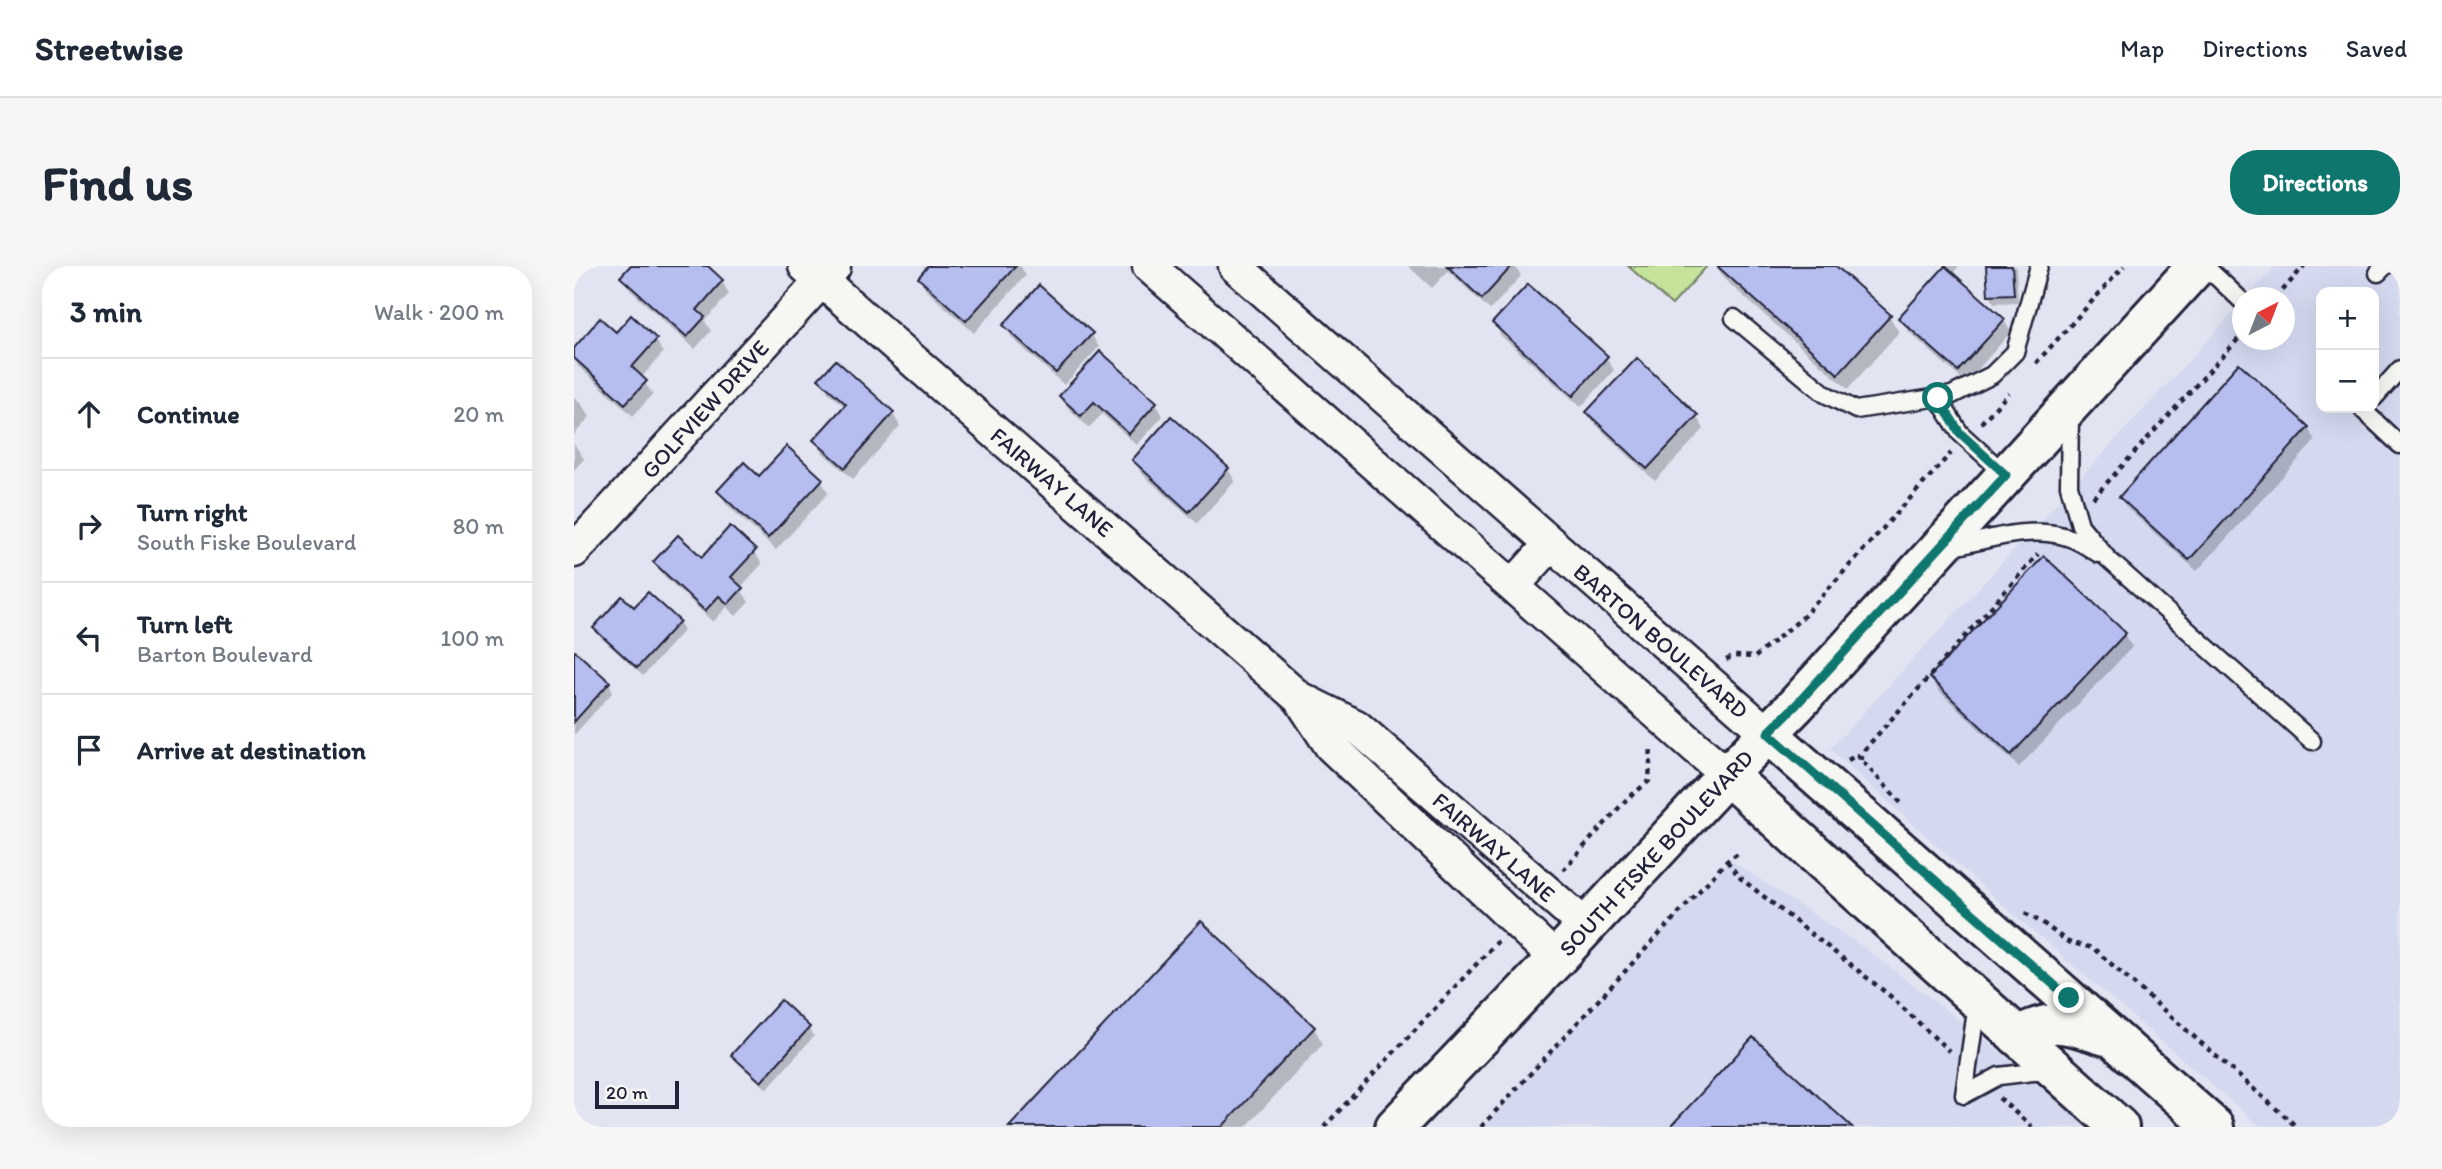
<!DOCTYPE html>
<meta charset="utf-8">
<style>
:root{--surface:#fff;--page:#f6f6f7;--text:#1f2937;--muted:#747a83;--line:#e0e1e3;--accent:#0f766e}
body{margin:0;font-family:Itim,sans-serif;background:var(--page);color:var(--text)}
.controls{position:absolute;right:21px;top:21px;display:grid;overflow:hidden;border-radius:14px;box-shadow:0 7px 28px #0002}
.controls button{width:63px;height:63px;display:grid;place-items:center;padding:0;border:0;border-bottom:2px solid var(--line);background:var(--surface);color:var(--text);font:35px sans-serif}
.compass{position:absolute;left:1658px;top:21px;width:63px;height:63px;border-radius:50%;background:var(--surface);box-shadow:0 7px 28px #0002;rotate:42deg}
.scale{position:absolute;left:21px;bottom:18px;width:84px;box-sizing:border-box;padding-left:7px;border:4px solid #22223b;border-top:0;font-size:19px;line-height:24px;white-space:nowrap;color:#22223b;-webkit-text-stroke:5px #f6f6f2;paint-order:stroke}
.stop{position:absolute;width:21px;height:21px;margin:-16px;border:5px solid #0f766e;border-radius:50%;background:#fff}
.stop.end{background:#0f766e;border-color:#fff;box-shadow:0 2px 7px #0008}
.list{margin:0;padding:0;list-style:none}
h2{display:flex;justify-content:space-between;align-items:center;height:91px;margin:0;padding:0 28px;font-size:30px}
h2 small{font-size:23px;font-weight:400;color:var(--muted)}
.list li{display:grid;grid-template-columns:46px 1fr auto;gap:21px;align-items:center;box-sizing:border-box;height:112px;padding:0 28px;border-top:2px solid var(--line)}
.list b{display:block;font-size:26px;white-space:nowrap}
.list p{margin:0;font-size:23px;white-space:nowrap;color:var(--muted)}
.list em{font-size:23px;font-style:normal;color:var(--muted)}
.icon{flex:none;width:38px;height:38px;fill:none;stroke:currentColor;stroke-width:2;stroke-linecap:round;stroke-linejoin:round}
.map{position:relative;flex:none;width:1826px;height:861px;overflow:hidden;border-radius:28px}
header{display:flex;align-items:center;gap:42px;box-sizing:border-box;height:98px;padding:0 35px;background:var(--surface);border-bottom:2px solid var(--line)}
header strong{font-size:33px}
nav{display:flex;gap:38px;margin-inline-start:auto;font-size:24px}
.intro{display:flex;align-items:center;justify-content:space-between;box-sizing:border-box;height:168px;padding:0 42px}
h1{margin:0;font-size:49px}
.button{padding:18px 32px;border-radius:28px;background:var(--accent);color:#fff;font-size:24px;font-weight:700}
main{display:flex;gap:42px;padding:0 42px}
aside{flex:1;background:var(--surface);border-radius:28px;box-shadow:0 7px 28px #0002}
.map>svg:first-child{display:block}
.built{fill:#d4d9f0;fill-rule:evenodd}
.green{fill:#c5e39b;stroke:#74826b;stroke-width:2}
.shadow{fill:#0003}
.building{fill:#b5beef;stroke:#22223b;stroke-width:2}
.lines{fill:none;stroke-linecap:round;stroke-linejoin:round}
.service-casing{stroke:#22223b;stroke-width:21}
.minor-casing{stroke:#22223b;stroke-width:37}
.secondary-casing{stroke:#22223b;stroke-width:44}
.path{stroke:#22223b;stroke-width:4.5;stroke-dasharray:5 5;stroke-linecap:butt}
.service{stroke:#f6f6f2;stroke-width:16}
.minor{stroke:#f6f6f2;stroke-width:32}
.secondary{stroke:#f6f6f2;stroke-width:38}
.route{stroke:#0f766e;stroke-width:9}
.labels{text-anchor:middle;stroke-width:5;stroke-linejoin:round;paint-order:stroke}
.street-label{font-size:23px;fill:#22223b;stroke:#f6f6f2}
</style>
<header>
<strong>Streetwise</strong>
<nav><a>Map</a><a>Directions</a><a>Saved</a></nav>
</header>
<div class="intro"><h1>Find us</h1><a class="button">Directions</a></div>
<main>
<aside>
<h2>3 min<small>Walk · 200 m</small></h2>
<ul class="list">
<li><svg class="icon" aria-label="ahead" viewBox="0 0 24 24"><path d="M12 20V5M6 11l6-6 6 6"/></svg><div><b>Continue</b></div><em>20 m</em></li>
<li><svg class="icon" aria-label="right" viewBox="0 0 24 24"><path d="M7 20v-9h11M14 6l5 5-5 5"/></svg><div><b>Turn right</b><p>South Fiske Boulevard</p></div><em>80 m</em></li>
<li><svg class="icon" aria-label="left" viewBox="0 0 24 24"><path d="M17 20v-9H6M10 6l-5 5 5 5"/></svg><div><b>Turn left</b><p>Barton Boulevard</p></div><em>100 m</em></li>
<li><svg class="icon" aria-label="arrive" viewBox="0 0 24 24"><path d="M6 21V4h12l-3 4 3 4H6"/></svg><div><b>Arrive at destination</b></div></li>
</ul>
</aside>
<div class="map">
<svg width="1826" height="861" viewBox="0 0 1826 861">
<rect width="100%" height="100%" fill="#e2e5f1"/>
<filter id="ink" filterUnits="userSpaceOnUse"><feTurbulence type="fractalNoise" baseFrequency=".0143" numOctaves="2"/><feDisplacementMap in="SourceGraphic" scale="14" xChannelSelector="R" yChannelSelector="G"/><feConvolveMatrix kernelMatrix="1 2 1 2 8 2 1 2 1" color-interpolation-filters="sRGB"/></filter>
<g filter="url(#ink)">
<path class="built" d="M1702,0H1826V861H1687L1424,635L1256,483L1668,37V74H1710V32L1673,31ZM1747,26H1800V142H1747Z
M1155,593L1292,683L1489,833L1521,861H908Z"/>
<path class="green" d="M1054,0H1133L1098,39Z"/>
<path class="shadow" d="M59,0H132L148,15L155,28L131,55L137,65L121,83L56,24L48,11Z
M356,0H446L452,9L400,67L353,25L346,12Z
M834,0H941L947,10L916,44L874,5L858,22Z
M1142,0H1259L1315,50L1325,66L1274,123L1149,12Z
M1369,0H1385L1378,8L1430,54L1437,66L1392,117L1334,65L1326,52L1372,2Z
M1414,0H1442L1444,36L1420,37L1416,29Z
M57,51L82,74L89,87L67,112L79,128L59,150L4,100L0,93V84L42,68Z
M920,57L1032,91L1040,104L1007,141L927,70Z
M431,59L517,68L525,81L490,119L438,72Z
M262,96L319,148L326,160L279,213L249,187L241,174L271,141L254,126L247,113Z
M0,131L8,139L16,151L0,169Z
M487,131L582,137L589,150L563,179L528,148L515,162L495,143Z
M1015,146L1123,151L1130,163L1081,215L1022,159Z
M1734,162L1741,175L1623,305L1554,243L1547,231Z
M0,178L10,193L0,204Z
M560,194L654,203L661,215L623,257L567,207Z
M185,213L247,214L254,227L202,284L152,238L145,225Z
M180,286L188,298L166,322L175,336L162,350L153,341L139,356L89,309L81,296Z
M60,344L105,356L110,364L69,410L26,371L21,363Z
M1550,368L1558,381L1445,501L1364,424L1357,411Z
M0,389L35,417L39,426L0,469Z
M235,762L240,770L193,823L164,797L159,789Z
M740,762L749,778L672,861H438Z"/>
<path class="building" d="M56,0H134L149,14L123,44L131,51L113,71L46,11Z
M354,0H442L392,55L344,12Z
M873,0H938L908,33Z
M1143,0H1262L1317,49L1264,108Z
M1371,0L1431,53L1384,105L1324,52Z
M1412,0H1438L1440,28L1414,29Z
M954,18L1034,90L999,130L918,57Z
M465,19L519,67L482,107L429,59Z
M57,49L83,73L58,101L73,115L51,138L0,92V82L26,52L42,66Z
M526,85L583,136L555,168L520,136L507,150L485,130Z
M1063,92L1124,149L1073,203L1012,146Z
M262,94L320,146L271,202L239,174L272,138L244,113Z
M1665,97L1735,161L1615,294L1545,231Z
M597,150L655,202L615,246L558,194Z
M213,180L249,213L194,272L143,225L170,196L185,210Z
M156,260L182,284L157,311L169,322L154,338L145,330L131,345L79,296L104,269L128,291Z
M1470,290L1552,367L1437,489L1355,411Z
M74,326L106,355L63,402L19,362L48,330L60,341Z
M1,385L36,416L0,456V386Z
M627,655L741,761L648,861H435Z
M207,734L236,761L187,816L157,789Z
M1179,771L1278,861H1096Z"/>
<g class="lines">
<g class="service-casing">
<path id="service" d="M1631,0L1668,35
M1804,7L1811,0
M1160,52L1251,128L1282,144L1378,129L1418,109L1441,86L1465,0
M1364,132L1386,167L1432,209
M1800,132L1826,103
M1791,142L1789,144L1826,179
M1496,146L1495,220L1506,259L1534,293L1738,475
M1375,282C1413,274 1458,258 1496,272C1506,275 1516,283 1525,288
M1390,829L1403,738
M1390,829L1425,810L1477,804"/>
</g>
<g class="minor-casing">
<path id="minor" d="M231,0L725,432L782,460L1012,660
M575,0L1153,509
M661,0L1193,467
M0,285L260,1
M939,320L977,278
M726,433L757,480L982,693"/>
</g>
<g class="secondary-casing">
<path id="secondary" d="M1193,467L1640,861
M1153,509L1545,861
M1443,770C1483,750 1492,758 1532,770
M821,861L982,693L1153,509L1222,439L1623,0"/>
</g>
<path class="path" d="M1702,32L1730,0
M1462,97L1550,0
M1407,157L1435,127
M1519,232L1668,69
M1152,394L1161,390L1181,391L1228,352L1377,187
M1274,494L1283,489L1327,537
M1287,494L1291,483L1464,288
M1153,595L1165,611L1315,729L1375,785
M989,604L1052,534L1075,515L1077,480
M1451,647L1470,658L1494,676L1519,682L1723,861
M1425,832L1458,861
M750,861L924,675
M907,861L1153,595L1164,587"/>
<use href="#service" class="service"/>
<use href="#minor" class="minor"/>
<use href="#secondary" class="secondary"/>
</g>
</g>
<g class="lines" filter="url(#ink)">
<path class="route" d="M1364,132L1386,167L1432,209L1222,439L1194,467L1495,732"/>
</g>
<g class="labels">
<g class="street-label">
<text transform="translate(131 143) rotate(-48)" y="8">GOLFVIEW DRIVE</text>
<text transform="translate(478 216) rotate(41)" y="8">FAIRWAY LANE</text>
<text transform="translate(1087 375) rotate(41)" y="8">BARTON BOULEVARD</text>
<text transform="translate(920 581) rotate(41)" y="8">FAIRWAY LANE</text>
<text transform="translate(1082 587) rotate(-47)" y="8">SOUTH FISKE BOULEVARD</text>
</g>
</g>
</svg>
<div class="controls">
<button>+</button>
<button>−</button>
</div>
<svg class="compass" viewBox="-18 -18 36 36"><path d="M0-13l5 13h-10z" fill="#e53935"/><path d="M0 13l5-13h-10z" fill="#747a83"/></svg>
<div class="scale">20 m</div>
<div class="stop" style="left:1364px;top:132px"></div>
<div class="stop end" style="left:1495px;top:732px"></div>
</div>
</main>
